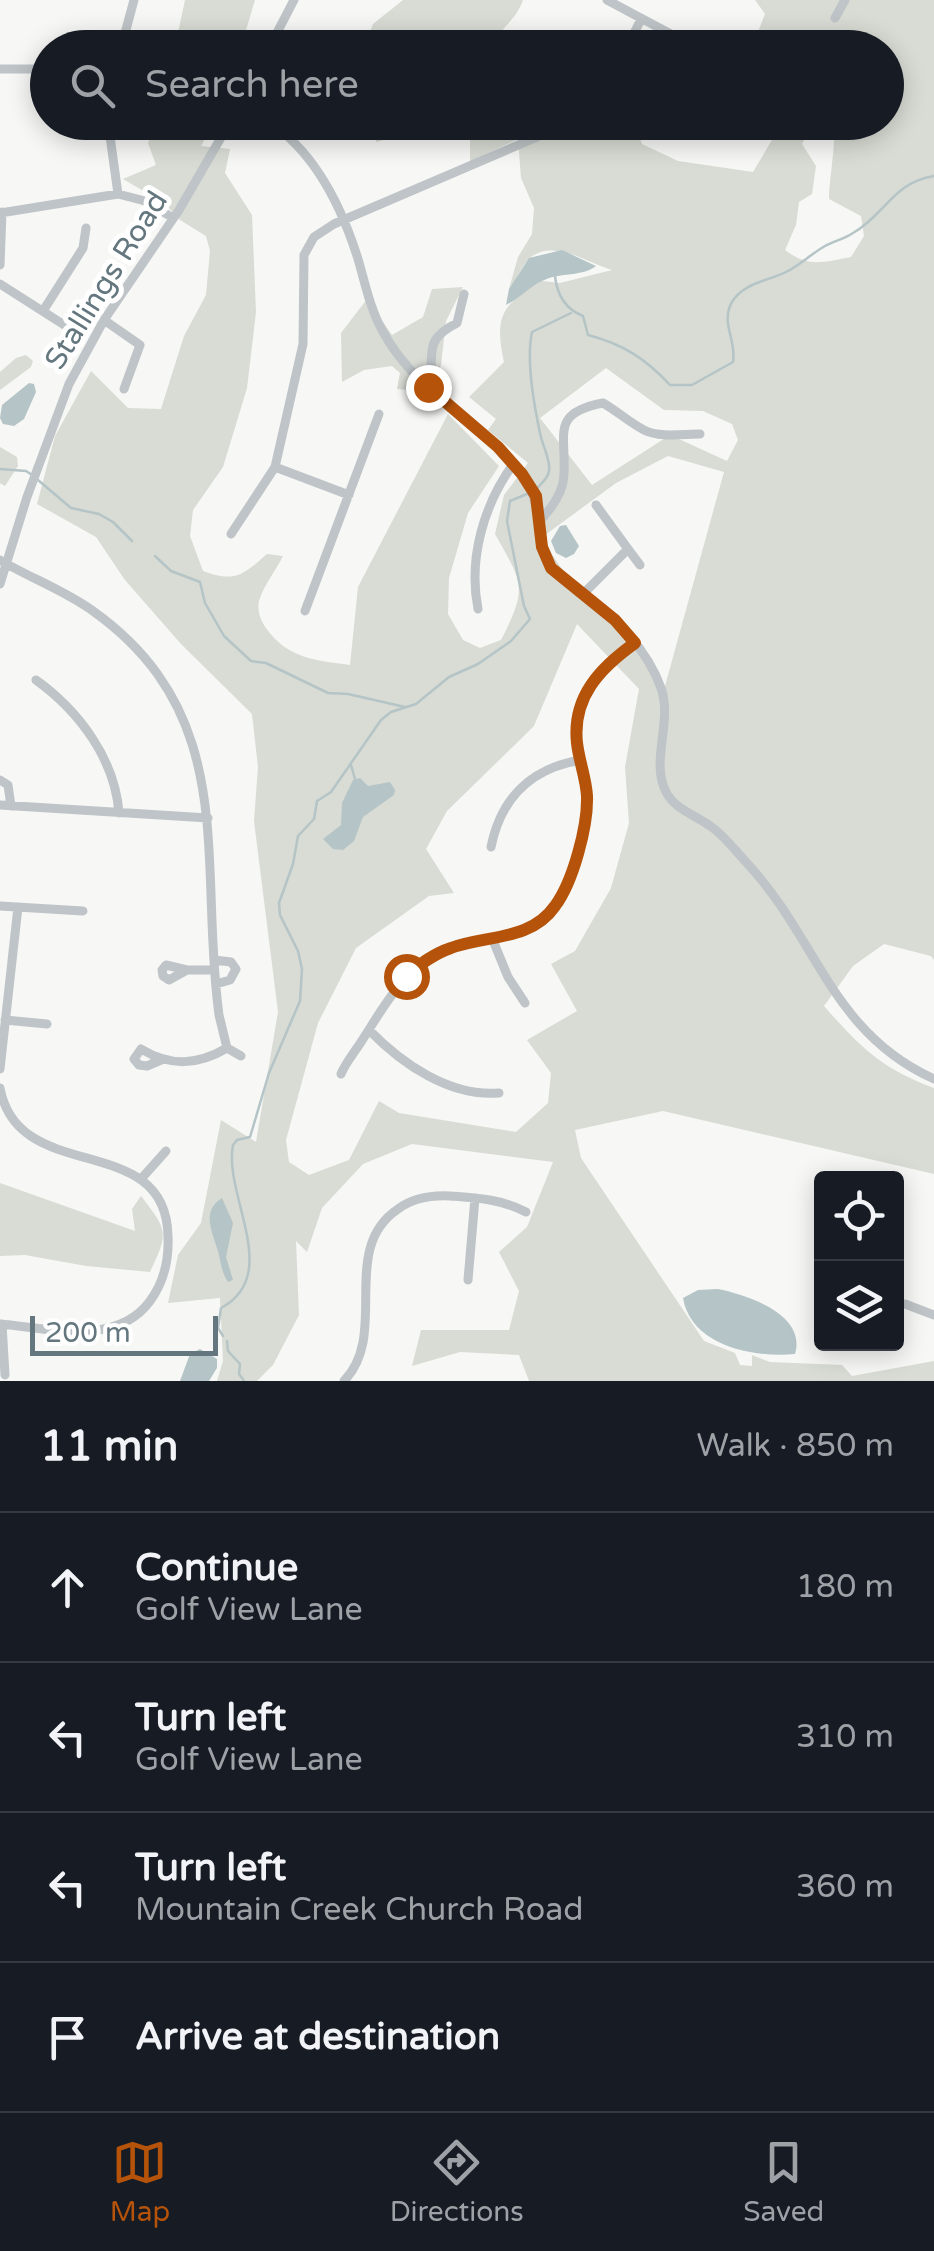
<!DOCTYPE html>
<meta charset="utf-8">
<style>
:root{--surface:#171b24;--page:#20242c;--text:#f1f3f6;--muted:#9ea1a6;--line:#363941;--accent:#b45309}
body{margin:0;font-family:"Varela Round",sans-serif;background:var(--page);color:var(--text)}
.controls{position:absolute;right:30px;bottom:30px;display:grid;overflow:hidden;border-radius:10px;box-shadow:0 5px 25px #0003}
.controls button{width:90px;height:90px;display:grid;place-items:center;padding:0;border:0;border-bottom:2px solid var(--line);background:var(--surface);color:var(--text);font:50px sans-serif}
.scale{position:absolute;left:30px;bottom:25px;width:188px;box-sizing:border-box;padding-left:10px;border:5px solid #64777f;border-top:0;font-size:28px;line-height:35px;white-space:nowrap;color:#64777f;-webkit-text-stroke:8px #fff;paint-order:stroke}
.stop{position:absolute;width:30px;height:30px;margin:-22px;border:8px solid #b45309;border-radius:50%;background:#fff}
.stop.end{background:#b45309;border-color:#fff;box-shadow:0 2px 10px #0008}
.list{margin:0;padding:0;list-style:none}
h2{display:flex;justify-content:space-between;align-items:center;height:130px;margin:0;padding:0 40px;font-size:42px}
h2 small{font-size:32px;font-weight:400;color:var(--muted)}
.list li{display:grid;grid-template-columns:65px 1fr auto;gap:30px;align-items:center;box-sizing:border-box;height:150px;padding:0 40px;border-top:2px solid var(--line)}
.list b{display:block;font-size:38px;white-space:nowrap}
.list p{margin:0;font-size:32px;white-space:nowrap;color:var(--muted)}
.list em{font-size:32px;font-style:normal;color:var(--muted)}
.icon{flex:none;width:55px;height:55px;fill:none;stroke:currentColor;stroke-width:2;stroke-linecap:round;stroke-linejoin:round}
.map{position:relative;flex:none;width:934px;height:1381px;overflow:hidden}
.search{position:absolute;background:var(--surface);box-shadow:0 5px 25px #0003;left:30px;right:30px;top:30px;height:110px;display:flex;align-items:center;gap:25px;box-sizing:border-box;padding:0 35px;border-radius:55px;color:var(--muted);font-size:38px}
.sheet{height:730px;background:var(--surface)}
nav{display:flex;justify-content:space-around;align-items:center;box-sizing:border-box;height:140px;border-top:2px solid var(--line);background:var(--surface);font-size:28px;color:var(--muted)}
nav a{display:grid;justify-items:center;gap:5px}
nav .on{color:var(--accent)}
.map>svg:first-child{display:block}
.green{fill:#d8dcd4;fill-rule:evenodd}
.water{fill:#b5c4c6}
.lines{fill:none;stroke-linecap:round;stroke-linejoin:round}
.stream{stroke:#b5c4c6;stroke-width:2.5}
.minor{stroke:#bec4c7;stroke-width:9}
.route{stroke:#b45309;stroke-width:12}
.labels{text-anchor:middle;stroke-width:10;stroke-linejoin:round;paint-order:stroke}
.street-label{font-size:30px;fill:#64777f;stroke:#fff}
</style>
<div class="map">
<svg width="934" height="1381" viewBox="0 0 934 1381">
<rect width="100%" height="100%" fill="#f7f7f5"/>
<path class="green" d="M185,0H255L241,47H175Z
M403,0H523C516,21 499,28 492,47H430L408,37L364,47L373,24Z
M755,0H934V960L931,956L884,944L853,966L824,1006C860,1047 882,1069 934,1088V1174L663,1111L575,1130L581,1158L704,1341L735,1353L740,1365L752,1366V1355L770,1362L842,1365L852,1376L934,1361V1381H529L519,1355L460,1352L412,1366L421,1330H509L519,1291L499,1252L527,1227L553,1162L412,1144L363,1164L322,1208L307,1252L296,1241L299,1315L273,1365L257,1381H217L223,1361L220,1298L168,1303L178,1255L201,1223L221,1120L256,1142L278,1012L254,821L258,767L252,714L181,644L125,580L96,537L37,504L55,436L91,371L128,408L161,409L184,336L206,295L210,251L206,236L180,220L164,203L123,179L156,165L148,143L156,123H214L201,146L230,149L225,173L252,215L256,312L247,388L223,467L193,510L190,536L203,571C235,583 243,575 267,554L283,556C276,570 265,584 260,598C256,608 260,620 266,628C288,659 315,660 350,665L358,587L448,414L499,466L468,513L449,578L448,614L463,640L480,648L501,640C528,587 523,584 495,534L504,495L528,463L488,430L496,419L469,397L504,362C494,316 502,304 542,281L560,283L612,270C588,263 549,236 527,261C520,269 516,281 509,289L518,257L532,234L534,208L521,178L518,139L470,162V126L467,123H498L518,138L559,123H630L635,125L642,144L678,161L753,172L782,123H813L802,144L816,166L812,194L799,202L796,225L785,250C808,268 824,262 851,257L864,236L861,216L829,199C829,178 837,140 833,123L886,122V48L850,47L852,40L830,30L818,47H752L765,14ZM606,368L664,410L703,411L732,424L738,440L727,461L670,435L592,485L540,418ZM668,456L724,472L665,686L615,614L568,578L541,538L616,483ZM577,624L639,689L625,767L629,823L611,888L575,951L551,964L577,1011L527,1040L551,1073L548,1103L516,1132L399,1113L379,1101L349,1160L309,1175L289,1162L286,1140L318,1023L356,948L429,896L454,893L426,849L447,811L534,726Z
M386,122H426V123L405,134L376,142L375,125Z
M463,287L446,321L441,365L429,392L397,389L400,373L392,366L364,370L342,382L341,333L367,299L392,335L423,317L432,289Z
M26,355L33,361L31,367L0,390V372L16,358Z
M0,447L17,457L18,466L5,486L0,483Z
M0,1183L135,1231L132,1209L141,1196C169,1232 168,1233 150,1272L86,1266L25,1255L0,1256Z"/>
<path class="water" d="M562,250L596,266C583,276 564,273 549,278C532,284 522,297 506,305L509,289L529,258Z
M29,383L34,384L36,392L24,419L14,426L3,424L0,418L2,405Z
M566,525L579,546L574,554L566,558L556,553L551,541L560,526Z
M360,778L368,786L390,782L395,790L394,795L363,817L354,841L343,850L333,849L323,839L341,825L342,803L353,780Z
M222,1198L233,1223L226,1257L233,1280L228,1282C221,1271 221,1263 218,1251C212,1231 201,1211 222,1198Z
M718,1289C747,1295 807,1314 795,1354C754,1358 691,1346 683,1298L698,1290Z
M200,1349L217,1359V1368L209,1381H180L190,1354Z"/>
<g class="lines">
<path class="stream" d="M555,276C557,295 565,309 583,316L588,335C623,344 646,359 670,385H692L733,362C737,341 720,322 732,302C743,283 768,281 786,272C800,265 811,254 825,246C834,241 844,239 853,233C886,214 892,183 934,176
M0,469L26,471L32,475
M38,480L71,508L99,514L113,522L132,541
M535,490C540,485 548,479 549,471C551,460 542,445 540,433C534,405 526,360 532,332L571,313
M155,556L171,571L200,582L205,603L224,636L251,661L266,663L328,693L348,694L405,707
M351,765L355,779
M223,1336L218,1328L221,1308C283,1275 223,1195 233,1145L237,1140L250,1137L269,1073L300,1001L302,969L298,951L280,915L279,903L293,864L298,836L314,819L317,801L331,792L381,720L391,712L416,704L449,677L478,664L511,641L530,619L524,606L507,521L510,501L527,494
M227,1341L228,1351L240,1364L239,1374L244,1381"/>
<path class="minor" d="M607,0L697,48
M835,18L845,0
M121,48L134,0
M269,48L294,0
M627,48L641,19
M0,69H48
M108,122L118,194
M269,122C315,152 342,208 358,259C365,283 370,308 382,330C403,370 441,400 475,429C493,443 511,456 523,476C546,509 532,542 551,568C560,580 574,587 586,596C618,621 647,649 661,688C673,722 650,761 666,792C675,810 698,816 713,828C725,837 735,850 745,861C818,938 830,1032 934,1079
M0,213L118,194L145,201L173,218
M0,265L2,212
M0,284L69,328
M43,311L83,248L86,228
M104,320L140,345L124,389
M428,387C437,354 420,342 457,323L464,294
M275,467L349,495
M540,521C552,507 564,492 564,473C566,433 551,413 603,403C617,411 630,423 644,430C660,438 683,434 700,434
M231,534L275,467L303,344L304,255L314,237L334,224L572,122
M628,549L640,565
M0,560C30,578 64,590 93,611C241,717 198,861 219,1015L227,1048L241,1056
M0,584L27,497L69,384L104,320L179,210L230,122
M583,594L628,549L596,505
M478,609C468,558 484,504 514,463
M305,611L379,414
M36,680C79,711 115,759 119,813
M0,780L8,785L11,806
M0,805L208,818
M491,847C501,798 531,768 581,760
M0,906L83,911
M492,938L508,977L525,1003
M214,960L231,962L236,969L230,980L216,984
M187,970L169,980L163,976L162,970L166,965L187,970H214
M5,1020L47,1024
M369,1030C402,1064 450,1097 499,1093
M161,1060L147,1066L139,1065L134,1059L141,1049C171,1067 198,1065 227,1048
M0,1069L18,907
M341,1074C346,1062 354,1053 361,1042C385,1005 404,967 448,949C485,935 533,941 557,904C573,878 589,825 587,795C585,777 580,760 577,742C572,696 601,668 635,643
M0,1088C18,1187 166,1129 168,1236C169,1258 164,1282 150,1301C117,1347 48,1328 0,1324
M141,1179L166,1151
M468,1280L475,1198
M905,1304L934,1315
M2,1324L5,1375
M344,1381C390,1334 338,1249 398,1209C413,1198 431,1195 450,1196C477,1198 501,1199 526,1212"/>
</g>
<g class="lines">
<path class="route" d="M406,976C419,965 433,954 451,948C486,935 531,941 555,906C573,882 588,826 587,796C586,778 579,761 577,743C572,697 600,668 635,643L615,620L551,568L542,547L536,496L522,474L498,447L428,387"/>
</g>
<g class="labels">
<g class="street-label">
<text transform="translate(106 280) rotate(-58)" y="10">Stallings Road</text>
</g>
</g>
</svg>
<div class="controls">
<button><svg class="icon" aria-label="locate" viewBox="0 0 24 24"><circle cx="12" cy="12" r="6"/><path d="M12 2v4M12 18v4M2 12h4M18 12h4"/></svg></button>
<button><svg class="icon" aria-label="layers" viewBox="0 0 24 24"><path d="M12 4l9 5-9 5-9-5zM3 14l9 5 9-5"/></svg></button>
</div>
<div class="scale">200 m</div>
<div class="stop" style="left:406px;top:976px"></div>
<div class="stop end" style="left:428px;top:387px"></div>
<div class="search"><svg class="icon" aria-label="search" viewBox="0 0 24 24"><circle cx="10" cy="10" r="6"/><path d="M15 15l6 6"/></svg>Search here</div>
</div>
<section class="sheet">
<h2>11 min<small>Walk · 850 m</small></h2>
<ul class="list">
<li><svg class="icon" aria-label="ahead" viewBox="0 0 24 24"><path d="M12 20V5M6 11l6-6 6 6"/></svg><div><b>Continue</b><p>Golf View Lane</p></div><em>180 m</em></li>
<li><svg class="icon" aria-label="left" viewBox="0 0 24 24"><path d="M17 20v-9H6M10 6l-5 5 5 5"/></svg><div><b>Turn left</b><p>Golf View Lane</p></div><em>310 m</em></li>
<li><svg class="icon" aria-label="left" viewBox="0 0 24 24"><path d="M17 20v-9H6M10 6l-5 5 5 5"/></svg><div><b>Turn left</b><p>Mountain Creek Church Road</p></div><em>360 m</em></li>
<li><svg class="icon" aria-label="arrive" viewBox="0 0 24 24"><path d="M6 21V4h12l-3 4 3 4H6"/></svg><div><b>Arrive at destination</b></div></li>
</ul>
</section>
<nav>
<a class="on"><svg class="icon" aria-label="map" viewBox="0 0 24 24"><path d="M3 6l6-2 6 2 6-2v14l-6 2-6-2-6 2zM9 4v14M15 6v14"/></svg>Map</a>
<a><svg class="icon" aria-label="directions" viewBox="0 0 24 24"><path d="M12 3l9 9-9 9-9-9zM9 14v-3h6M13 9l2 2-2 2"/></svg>Directions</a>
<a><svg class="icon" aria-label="saved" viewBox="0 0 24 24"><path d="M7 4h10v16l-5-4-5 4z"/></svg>Saved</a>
</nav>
